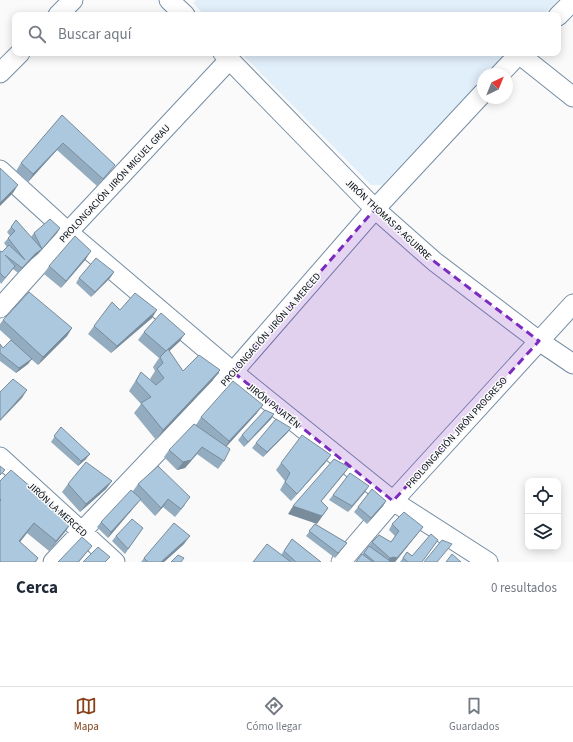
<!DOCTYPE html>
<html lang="es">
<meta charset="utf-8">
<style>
:root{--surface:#fff;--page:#f6f6f7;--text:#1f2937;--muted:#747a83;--line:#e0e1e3;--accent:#87421a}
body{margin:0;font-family:"Source Sans 3",sans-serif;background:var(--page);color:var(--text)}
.controls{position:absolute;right:12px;bottom:12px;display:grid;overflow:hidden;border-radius:8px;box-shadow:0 2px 10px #0003}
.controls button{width:36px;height:36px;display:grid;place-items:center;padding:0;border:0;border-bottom:1px solid var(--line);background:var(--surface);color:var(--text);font:20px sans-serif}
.compass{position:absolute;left:477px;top:68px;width:36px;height:36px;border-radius:50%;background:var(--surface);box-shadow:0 2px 10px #0003;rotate:43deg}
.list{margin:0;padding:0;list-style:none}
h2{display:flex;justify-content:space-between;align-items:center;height:52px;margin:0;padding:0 16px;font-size:17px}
h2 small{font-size:13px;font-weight:400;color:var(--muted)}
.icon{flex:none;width:22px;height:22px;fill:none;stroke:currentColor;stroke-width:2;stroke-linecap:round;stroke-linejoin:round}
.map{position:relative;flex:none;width:573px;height:562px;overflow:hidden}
.search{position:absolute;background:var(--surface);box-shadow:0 2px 10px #0003;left:12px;right:12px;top:12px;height:44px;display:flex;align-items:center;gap:10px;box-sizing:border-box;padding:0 14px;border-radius:8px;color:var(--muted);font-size:15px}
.sheet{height:124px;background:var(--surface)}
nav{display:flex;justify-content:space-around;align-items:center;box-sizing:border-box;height:56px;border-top:1px solid var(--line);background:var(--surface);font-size:11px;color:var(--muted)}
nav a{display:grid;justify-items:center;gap:2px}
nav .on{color:var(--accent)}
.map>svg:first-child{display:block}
.built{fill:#e1effb}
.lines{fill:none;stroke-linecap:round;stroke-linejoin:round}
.minor-casing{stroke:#748da4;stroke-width:21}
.minor{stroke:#fff;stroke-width:19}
.wall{fill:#94acc0}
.shaded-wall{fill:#788c9c}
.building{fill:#acc8df;stroke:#788c9c}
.marked{fill:#7b2cbf;fill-opacity:0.2;stroke:#7b2cbf;stroke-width:3;stroke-dasharray:8 5;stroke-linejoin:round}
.labels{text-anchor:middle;stroke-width:3;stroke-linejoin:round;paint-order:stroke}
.street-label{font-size:10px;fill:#040c14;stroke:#fafafa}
</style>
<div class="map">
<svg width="573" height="562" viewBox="0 0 573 562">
<rect width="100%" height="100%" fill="#fafafa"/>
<path class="built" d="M196,0H558L543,15H204L193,3Z
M241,53H507L487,74H483V79L382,185H371Z"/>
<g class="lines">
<g class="minor-casing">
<path id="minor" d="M169,0L185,15
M58,15L73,0
M558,16L573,1
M223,53L375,209L435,262L539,341L573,364
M519,54L573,97
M0,73L20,53
M500,74L520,53
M0,170L68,232L233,372L393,501L488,562
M0,308L68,232L230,59
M0,457L115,562
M53,562L233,372L375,209L483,93
M341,562L393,501L573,304"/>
</g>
<use href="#minor" class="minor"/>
</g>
<path class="wall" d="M62,115L109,173L97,186L57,150L28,182L16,171L21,163Z
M11,227L31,237L34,233L60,228L57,233L38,254L32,259L18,273L13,269L1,284L0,282V251L2,252L7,247L4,243L10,236L7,232Z
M86,259L61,288L44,274L49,266Z
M114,272L110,278L91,297L76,283L79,278Z
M120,310L152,318L111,353L88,334L94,326Z
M3,320L72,328L67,336L38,365L31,359L28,364L16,373L0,361V344L3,348L11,340L0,330V324Z
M144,332L180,341L169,351L183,371L213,380L156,440L134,413L141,404L129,391L141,372L153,383L150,379L155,371L153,367L159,358L138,340Z
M257,413L226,447L224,461L218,469L197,454L185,468L177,470L164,457L169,450L199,428L196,425L201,417Z
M274,414L271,419L244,447L238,440L242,435Z
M61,427L86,459L78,466L51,442Z
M291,428L287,433L263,457L252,448L256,443Z
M331,455L325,463L291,501L280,490L285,481L276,470L281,463Z
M0,481L72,522L65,532L49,551L27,533L20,542L38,558L36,562H0Z
M112,481L106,489L80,512L62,492L68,484Z
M138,484L185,505L175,517L163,507L155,516L140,500L108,538L97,527L101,522L133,491Z
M365,492L348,512L329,500L333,495Z
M386,501L383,506L367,524L354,512L358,507Z
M315,524L347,543L335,558L306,536Z
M392,524L423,527L395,562H356L372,542H391L395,536L389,530Z
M143,528L125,554L112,541L116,536Z
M292,539L321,562H253L281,555Z
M184,544L164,562H141L144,558Z
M407,552L422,562H400Z"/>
<path class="shaded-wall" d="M63,143L57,150L28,182L33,174Z
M18,185L13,193L0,206V203Z
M60,228L57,233L38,254L32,259L18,273L22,268Z
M91,251L86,259L61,288L66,281Z
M114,272L110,278L91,297L95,292Z
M157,310L152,318L111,353L117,346Z
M72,328L67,336L38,365L43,357Z
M185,334L180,341L161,359L166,351Z
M32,359L28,364L16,373L19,368Z
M220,370L213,380L156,440L163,430Z
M27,390L22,398L0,421V420Z
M263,405L257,413L224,449L229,441Z
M274,414L271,419L244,447L248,442Z
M291,428L287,433L263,457L267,452Z
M202,447L197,454L185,468L177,470L183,462Z
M90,454L86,459L78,466L81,461Z
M331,455L325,463L291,501L297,494Z
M349,467L344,474L315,509L321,501Z
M112,481L106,489L80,512L86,504Z
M369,486L365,492L348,512L352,506Z
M141,499L137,504L108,538L111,532Z
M168,499L163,507L155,516L161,508Z
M386,501L383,506L367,524L371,518Z
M293,506L328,508L317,524L288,514Z
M72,522L65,532L49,551L56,541Z
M34,523L27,533L12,552L19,541Z
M423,527L395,562H387L390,558Z
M190,536L184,544L164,562H161Z
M347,543L335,558L338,553Z
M92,546L88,551L79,562H78Z"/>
<path class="building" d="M62,115L115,165L103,179L63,143L33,174L21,163Z
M0,168L18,185L0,203Z
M50,219L60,228L42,249L34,233Z
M16,220L42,249L35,254L22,268L5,255L15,266L5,278L0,273V251L2,252L9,245L25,260L8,238L15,231L11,227Z
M75,236L91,251L66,281L49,266Z
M96,258L114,272L95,292L79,278Z
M29,292L72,328L43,357L3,320Z
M135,293L157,310L117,346L94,326L112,302L120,310Z
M161,313L185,334L166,351L144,332Z
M11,340L32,359L19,368L0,353V344L3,348Z
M168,349L183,371L199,355L220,370L163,430L141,403L151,397L136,381L141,372L156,385L164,378L157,369L163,363L160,357Z
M13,379L27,390L0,420V392Z
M233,381L263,405L229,441L201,417Z
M265,410L274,414L248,442L242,435Z
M276,419L291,428L267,452L256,443Z
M194,424L230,449L224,461L202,447L191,460L183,462L169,450Z
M61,427L90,454L81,461L54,436Z
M302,435L331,455L297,494L285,482L290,473L281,463Z
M334,459L349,467L321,501L328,508L322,516L293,506Z
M86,462L112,481L86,504L68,484Z
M0,466L5,470L0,475Z
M158,466L190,497L181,509L168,499L161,508L138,484Z
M11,470L72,522L56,541L34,523L19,541L38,558L35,562H0V501L1,500L0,499V481Z
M350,473L369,486L352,506L333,495Z
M372,489L386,501L371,518L358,507Z
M131,490L141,499L111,532L101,522Z
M404,512L423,527L397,558L394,557L390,558L372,542L379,535L391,542L399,531L392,524Z
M132,519L143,528L128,549L116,536Z
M174,523L190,536L161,562H148L144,558Z
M315,524L347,543L338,553L309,531Z
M431,534L438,540L422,562H408L403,558L407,552L412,556Z
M82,537L92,546L78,562H58Z
M292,539L321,562H296L284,551Z
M442,540L452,544L437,562H424Z
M267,544L291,562H253Z
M369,546L390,561L389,562H375L364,553Z
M98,547L110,557L105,562H83Z
M362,554L373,562H356Z
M452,554L461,562H446Z
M178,555L184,558L181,562H171Z"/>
<path class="marked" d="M375,209L435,262L539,341L393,501L233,372Z"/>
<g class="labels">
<g class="street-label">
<text transform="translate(114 183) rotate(-47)" y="4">PROLONGACIÓN JIRÓN MIGUEL GRAU</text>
<text transform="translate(389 219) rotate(43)" y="4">JIRÓN THOMAS P. AGUIRRE</text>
<text transform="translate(270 329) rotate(-49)" y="4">PROLONGACIÓN JIRÓN LA MERCED</text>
<text transform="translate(274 405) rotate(39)" y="4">JIRÓN PAJATÉN</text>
<text transform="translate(456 432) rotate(-48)" y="4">PROLONGACIÓN JIRÓN PROGRESO</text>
<text transform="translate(58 509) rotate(42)" y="4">JIRÓN LA MERCED</text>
</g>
</g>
</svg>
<div class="controls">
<button><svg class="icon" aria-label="locate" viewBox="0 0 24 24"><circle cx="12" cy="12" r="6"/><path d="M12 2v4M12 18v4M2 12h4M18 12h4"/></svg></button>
<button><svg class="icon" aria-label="layers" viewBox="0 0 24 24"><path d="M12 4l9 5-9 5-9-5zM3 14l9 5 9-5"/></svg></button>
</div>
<svg class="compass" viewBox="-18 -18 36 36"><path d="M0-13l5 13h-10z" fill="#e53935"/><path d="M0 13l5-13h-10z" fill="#747a83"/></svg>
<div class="search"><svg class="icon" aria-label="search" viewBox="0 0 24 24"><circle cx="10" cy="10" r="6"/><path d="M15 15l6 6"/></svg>Buscar aquí</div>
</div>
<section class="sheet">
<h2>Cerca<small>0 resultados</small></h2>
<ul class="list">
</ul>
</section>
<nav>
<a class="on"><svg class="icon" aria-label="map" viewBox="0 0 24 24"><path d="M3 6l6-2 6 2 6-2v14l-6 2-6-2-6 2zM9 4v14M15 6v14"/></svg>Mapa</a>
<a><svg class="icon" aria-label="directions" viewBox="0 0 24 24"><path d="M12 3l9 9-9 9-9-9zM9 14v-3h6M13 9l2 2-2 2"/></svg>Cómo llegar</a>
<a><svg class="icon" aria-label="saved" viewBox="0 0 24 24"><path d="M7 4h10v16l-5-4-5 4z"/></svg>Guardados</a>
</nav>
